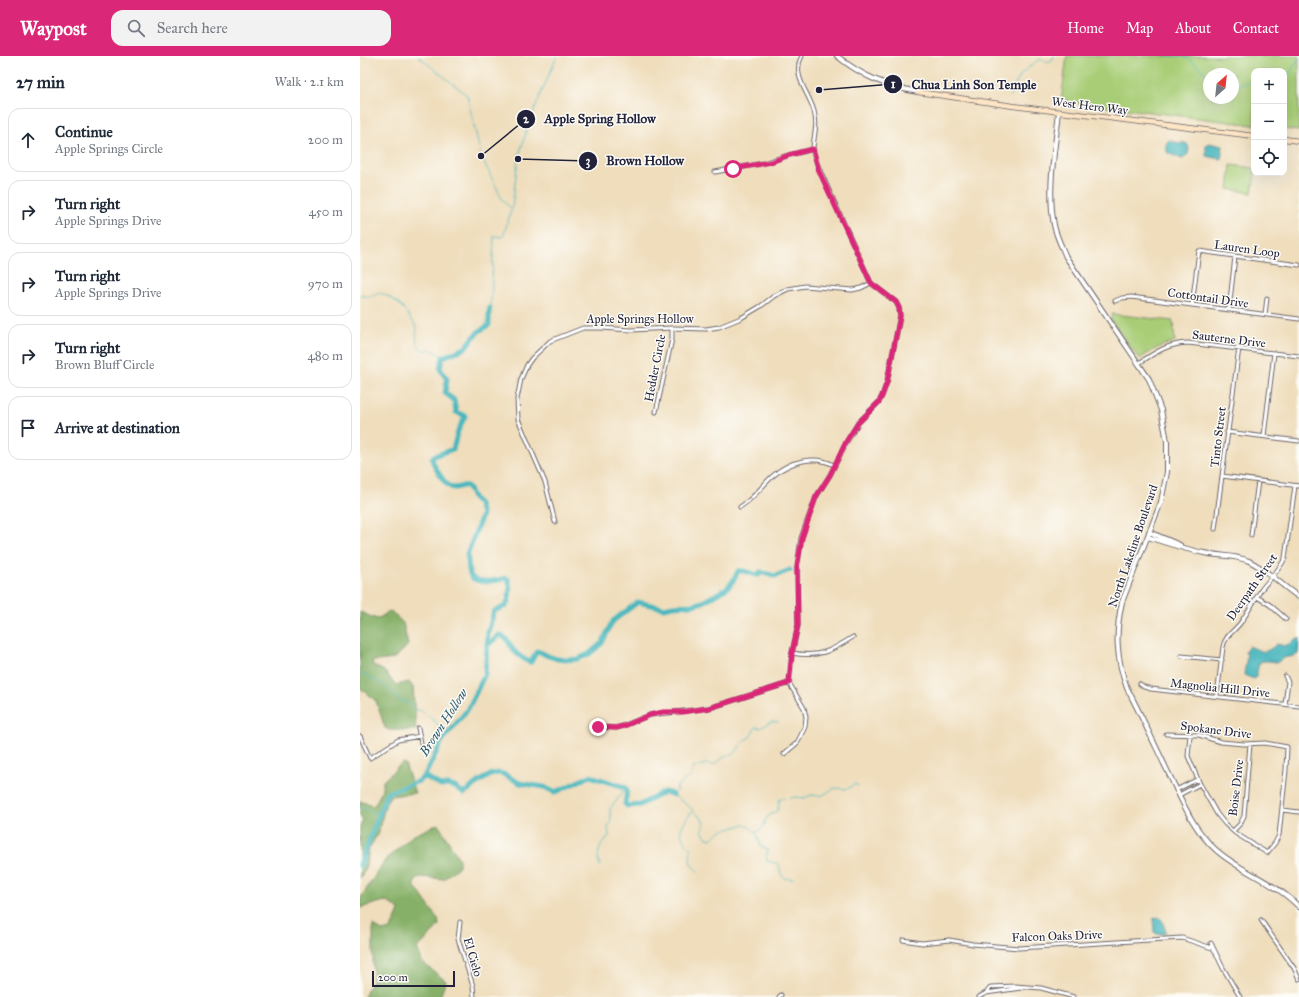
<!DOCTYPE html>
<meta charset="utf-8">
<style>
:root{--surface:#fff;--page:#f2f2f3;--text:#1f2937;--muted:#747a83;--line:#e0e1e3;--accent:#db2777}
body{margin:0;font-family:"IM FELL Great Primer",serif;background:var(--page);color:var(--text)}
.controls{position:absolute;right:12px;top:12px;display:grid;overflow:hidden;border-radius:8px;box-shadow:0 4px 16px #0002}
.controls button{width:36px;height:36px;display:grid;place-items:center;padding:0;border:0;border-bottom:1px solid var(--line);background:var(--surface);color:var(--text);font:20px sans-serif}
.compass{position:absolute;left:843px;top:12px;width:36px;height:36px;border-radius:50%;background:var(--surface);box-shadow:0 4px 16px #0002;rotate:27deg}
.scale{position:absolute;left:12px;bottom:10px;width:83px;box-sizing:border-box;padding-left:4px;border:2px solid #22223b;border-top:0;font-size:11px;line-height:14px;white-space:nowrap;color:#22223b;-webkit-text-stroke:3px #fdfcf7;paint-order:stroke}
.stop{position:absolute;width:12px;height:12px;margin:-9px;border:3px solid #db2777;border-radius:50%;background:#fff}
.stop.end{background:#db2777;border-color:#fff;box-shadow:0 1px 4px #0008}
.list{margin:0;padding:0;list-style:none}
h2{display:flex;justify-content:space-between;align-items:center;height:52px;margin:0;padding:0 16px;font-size:17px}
h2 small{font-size:13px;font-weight:400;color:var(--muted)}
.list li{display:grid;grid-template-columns:26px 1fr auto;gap:12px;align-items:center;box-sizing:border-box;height:64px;margin:0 8px 8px;padding:0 8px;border:1px solid var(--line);border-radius:12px}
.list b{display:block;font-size:15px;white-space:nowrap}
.list p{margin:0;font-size:13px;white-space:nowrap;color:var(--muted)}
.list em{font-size:13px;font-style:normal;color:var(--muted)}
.icon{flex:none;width:22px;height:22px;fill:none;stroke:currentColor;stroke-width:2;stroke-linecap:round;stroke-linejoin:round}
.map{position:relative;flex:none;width:939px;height:941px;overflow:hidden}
header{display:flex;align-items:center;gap:24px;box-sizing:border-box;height:56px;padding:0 20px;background:var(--accent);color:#fff}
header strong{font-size:19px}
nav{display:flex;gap:22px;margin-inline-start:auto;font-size:14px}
.search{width:280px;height:36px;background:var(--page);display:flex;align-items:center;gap:10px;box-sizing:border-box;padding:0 14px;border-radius:12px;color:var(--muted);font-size:15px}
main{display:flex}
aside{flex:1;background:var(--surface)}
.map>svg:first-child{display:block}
.green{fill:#a8cd76;stroke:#657858;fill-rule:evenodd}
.forest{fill:#86b067;stroke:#546951}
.water{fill:#48b7bd;stroke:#356c7c}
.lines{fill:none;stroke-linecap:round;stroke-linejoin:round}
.stream{stroke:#48b7bd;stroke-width:1}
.river{stroke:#48b7bd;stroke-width:5}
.minor-casing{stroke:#6a6368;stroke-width:5}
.tertiary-casing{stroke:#6a6368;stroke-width:6}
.secondary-casing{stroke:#6a6368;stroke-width:6}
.minor{stroke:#fff;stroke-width:3}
.tertiary{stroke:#fff;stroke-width:4}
.secondary{stroke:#fde5c5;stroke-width:4.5}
.route{stroke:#db2777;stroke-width:5}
.labels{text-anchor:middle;stroke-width:3;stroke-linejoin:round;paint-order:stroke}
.street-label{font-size:12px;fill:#22223b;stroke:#fdfcf7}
.water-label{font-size:13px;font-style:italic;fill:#315e6f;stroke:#fdfcf7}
.leader{fill:none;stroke:#22223b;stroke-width:1.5}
.callout-dot{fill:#22223b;stroke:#fdfcf7;stroke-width:1.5}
.mark-label{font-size:12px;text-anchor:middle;font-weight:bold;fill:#fff}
.callout-label{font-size:13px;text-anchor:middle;font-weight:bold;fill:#22223b;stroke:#fdfcf7;stroke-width:3;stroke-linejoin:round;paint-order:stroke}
</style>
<header>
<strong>Waypost</strong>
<div class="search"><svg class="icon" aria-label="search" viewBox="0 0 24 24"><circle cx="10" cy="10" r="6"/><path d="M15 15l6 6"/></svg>Search here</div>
<nav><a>Home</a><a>Map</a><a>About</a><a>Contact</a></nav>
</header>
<main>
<aside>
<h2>27 min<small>Walk · 2.1 km</small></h2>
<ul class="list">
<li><svg class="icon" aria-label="ahead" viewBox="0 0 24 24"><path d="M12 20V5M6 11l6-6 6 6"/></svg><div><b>Continue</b><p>Apple Springs Circle</p></div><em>200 m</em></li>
<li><svg class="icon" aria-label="right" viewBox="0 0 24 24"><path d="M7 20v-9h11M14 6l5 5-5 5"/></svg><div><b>Turn right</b><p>Apple Springs Drive</p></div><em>450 m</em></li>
<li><svg class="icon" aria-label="right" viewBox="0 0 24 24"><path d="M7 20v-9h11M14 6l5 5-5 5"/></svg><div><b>Turn right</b><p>Apple Springs Drive</p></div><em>970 m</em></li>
<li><svg class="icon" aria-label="right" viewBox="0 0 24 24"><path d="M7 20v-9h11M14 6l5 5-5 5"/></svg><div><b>Turn right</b><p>Brown Bluff Circle</p></div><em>480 m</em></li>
<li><svg class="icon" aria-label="arrive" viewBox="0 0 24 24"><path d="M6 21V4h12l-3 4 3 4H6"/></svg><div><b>Arrive at destination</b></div></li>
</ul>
</aside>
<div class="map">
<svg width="939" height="941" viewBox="0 0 939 941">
<rect width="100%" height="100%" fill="#fdfcf7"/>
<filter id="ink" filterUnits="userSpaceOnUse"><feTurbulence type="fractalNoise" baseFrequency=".025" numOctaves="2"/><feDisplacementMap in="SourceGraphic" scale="8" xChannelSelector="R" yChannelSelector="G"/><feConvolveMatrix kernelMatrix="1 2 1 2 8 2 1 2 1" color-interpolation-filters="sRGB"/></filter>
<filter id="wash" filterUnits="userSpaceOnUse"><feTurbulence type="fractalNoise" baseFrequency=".012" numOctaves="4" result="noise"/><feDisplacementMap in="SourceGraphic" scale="16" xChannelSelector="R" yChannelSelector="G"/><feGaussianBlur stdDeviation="0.9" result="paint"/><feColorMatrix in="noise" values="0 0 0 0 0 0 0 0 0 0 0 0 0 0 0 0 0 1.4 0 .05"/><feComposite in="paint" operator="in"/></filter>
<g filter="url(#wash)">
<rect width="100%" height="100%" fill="#efddbb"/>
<path class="green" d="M707,0H939V75L924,73V15H894V69L701,45ZM849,18H873V42H849Z
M871,109L894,112V117H895L892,137L868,133Z
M752,258L813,265L815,285L797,292L779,303L751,264Z"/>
<path class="forest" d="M31,555L43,567L48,589C34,604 34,604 13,605L12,607L13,609L24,615L36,629L49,626L53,631L56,674H29L25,672L16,645L0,632V556L17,563Z
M42,707L45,708L55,737L30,740L26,747L18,777L9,793L5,814L0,822V770L3,765L0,760V745L14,750L21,737L23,725Z
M78,768L99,803V810L84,823L59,821L55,825L54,829L78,863L79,869L63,887L57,892L63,907L86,925L80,941H4L9,930L13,924V869L22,875L31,873L39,855L36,851L25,845L0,852V843L25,804L52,780Z"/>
<path class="water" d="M809,84L818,87H826L828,89C830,96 828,100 822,103L808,97C805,93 805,88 809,84Z
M848,87L863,90L861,103L846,100V89Z
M939,582L938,598C931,603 927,598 918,606C911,606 905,603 899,607L896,621L894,623L884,619L887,599L885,596L889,590C904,596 903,599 917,588L925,590Z
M799,861L802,864L806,876L803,878H797L794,876L793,863Z"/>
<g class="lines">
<path class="stream" d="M58,0L107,39L121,100L143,145L151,152
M806,0H820L829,3L849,20
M924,24L930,17L939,2
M873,30L894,25
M650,40L653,32L662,17L678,4H683L688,6L692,4L694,0
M0,239L9,241L20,237C41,245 45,255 57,272C56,281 55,289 64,295L71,293L83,301
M131,249L134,180L143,181L152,152L158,103L169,66L197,0
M0,617C15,624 30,630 39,645L48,647L57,654H60L67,659L84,673L87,679
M418,666C412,664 405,669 401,672L396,671L390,681L385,684L373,699L366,700L353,709L346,708L333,712L331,720L317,730L316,736L313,739L330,751L337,759L341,761L344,768L342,775L347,782L351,783L360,775L383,769L388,770L396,776C405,773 403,768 407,761L418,754L419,744L424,742
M429,742L435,741L445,742L451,739L461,740L475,732L487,733L495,728L498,730
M0,751L16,757L18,759
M332,755C320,773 315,775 331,793C330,807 328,806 338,815
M396,776L401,790L408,794L406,801L407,805L419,808L421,819L425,822L433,823
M240,810V807L238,805C238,792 241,789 249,780L248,771L251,766L250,753L263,736L258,728"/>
<path class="river" d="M128,589L139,579C150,582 148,589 155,596C159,600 164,603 169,606H171L177,595L180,596L188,600L197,603L205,604L218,603L229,598L242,587L253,565L278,546L304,552L313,550L332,549L343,546L367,532L373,525L378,515C385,513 392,519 399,519L400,516L415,520L430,514
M63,721L68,722L81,730L87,729L95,731L104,738L114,729L132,718L139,717L143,718L160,727L184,731L194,736L198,735L230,720L265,731L267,734L265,748L267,750L280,749L304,736L309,737L313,739
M0,809L27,737L59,725L65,719L82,685L108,653L125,618L128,577L134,555L146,550C150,543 151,531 148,523L145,522C137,525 113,529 110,518C108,512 109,505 107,499L122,459L119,448L114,443L107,430C102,429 99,432 94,432C86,432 74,411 72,403L74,400L93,393L98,375L105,360L96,356L94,344L85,337L87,323C79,313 79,313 83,301L105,292L118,276L129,269V256L130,252"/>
</g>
</g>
<g filter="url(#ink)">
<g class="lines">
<g class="minor-casing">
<path id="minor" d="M355,116L404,107L429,99L453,93
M755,245L762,242L771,241L939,263
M832,249L839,195L939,209
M869,253L875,201
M905,258L907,242
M779,307C796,296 807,288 828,287L939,300
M296,356L312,283V272
M867,376L939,385
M904,380L914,297
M862,420L939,430
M380,451C396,441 401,430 414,419C430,405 455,399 474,409
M195,466L185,426L158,363L157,343L161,323L167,309L172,302L190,285L223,272H241L271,274L312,272L346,273L359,271L381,262L401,250L414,240L428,233L445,230L492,234L501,232L511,227
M855,473L879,292
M891,479L898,425
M897,541L910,549L926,563
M432,597C459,602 471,595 493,581
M821,600L862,604
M925,620L928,626L925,648
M780,628L784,631L791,633L939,650
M857,640L863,591C865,579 875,575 881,566C888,556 894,545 901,534C909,523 919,515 925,502L935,430
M239,671L256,672L263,670L290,659L349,652L429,627
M58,672L61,687
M806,678L839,679L861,686L884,688L905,687L927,691L926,714L919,779L915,787L907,797L875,777L865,768L857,758L840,728L828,700L830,679
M0,680L10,702L38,684L60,680
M424,698L437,687L445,671L446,661L444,652L429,627L432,597L438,569L437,512L441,482L456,441L470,419L486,387L498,367L519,346L522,340L527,326L540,260L539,252L536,246L511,227L458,110C456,104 453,98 453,92C454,77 458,71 454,55C449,37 431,19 442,0
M816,734L838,723
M819,739L840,728
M922,754L939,756
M873,775L880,768L884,760L890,688
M901,864L934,912L939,923
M100,866L98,883L113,930L114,941
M543,884L562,887L589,884L613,888L659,892L822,882L852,892
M851,887L863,912L880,941
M626,937L631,931L655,930L681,932L714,941
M419,941L421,939
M619,941L626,937L661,932"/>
</g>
<g class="tertiary-casing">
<path id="tertiary" d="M477,0C503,21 526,30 558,36
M699,56C695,93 687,132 694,169C696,180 702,191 706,201L789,323L801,354L807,385V416L801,446L762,546C755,577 756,602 767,632C781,659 794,687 807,714C821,742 832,773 856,794C882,817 914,825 939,851
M789,476L820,489
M788,481C806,487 825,493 844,497C859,500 875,499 889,505C908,514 922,530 939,541"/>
</g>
<g class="secondary-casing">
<path id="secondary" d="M558,36L653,50L894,80
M924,83L939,85"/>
</g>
<use href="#minor" class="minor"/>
<use href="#tertiary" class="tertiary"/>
<use href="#secondary" class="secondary"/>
</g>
</g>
<g class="lines" filter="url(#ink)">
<path class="route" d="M238,671L256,672L264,670L290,659L303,656H322L349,652L429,627L432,597L438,569L437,512L442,482L456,441L470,419L487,384L498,367L519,346L522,340L527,326L540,260L539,252L536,246L511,227L459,115L453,93L429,99L411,106L373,113"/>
</g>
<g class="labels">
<g class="street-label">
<text transform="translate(730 50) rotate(7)" y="4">West Hero Way</text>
<text transform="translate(887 193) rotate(8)" y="4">Lauren Loop</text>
<text transform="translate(848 242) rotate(8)" y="4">Cottontail Drive</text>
<text x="280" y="267">Apple Springs Hollow</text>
<text transform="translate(869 283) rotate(7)" y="4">Sauterne Drive</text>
<text transform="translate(295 312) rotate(-79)" y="4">Hedder Circle</text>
<text transform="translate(858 381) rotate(-83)" y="4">Tinto Street</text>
<text transform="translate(773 490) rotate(-71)" y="4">North Lakeline Boulevard</text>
<text transform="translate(892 531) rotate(-55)" y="4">Deerpath Street</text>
<text transform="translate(860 632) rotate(6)" y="4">Magnolia Hill Drive</text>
<text transform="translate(856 674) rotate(7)" y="4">Spokane Drive</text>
<text transform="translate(876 732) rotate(-83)" y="4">Boise Drive</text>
<text transform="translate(697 880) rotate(-2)" y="4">Falcon Oaks Drive</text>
<text transform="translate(113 901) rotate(74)" y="4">El Cielo</text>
</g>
<g class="water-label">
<text transform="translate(83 666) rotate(-57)" y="5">Brown Hollow</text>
</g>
</g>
<path class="leader" d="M459 34L533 28M121 100L166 63M158 103L228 105"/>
<g class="callout-dot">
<circle cx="459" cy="34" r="4"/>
<circle cx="121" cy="100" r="4"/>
<circle cx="158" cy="103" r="4"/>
<circle cx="533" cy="28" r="10"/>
<circle cx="166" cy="63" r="10"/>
<circle cx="228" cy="105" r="10"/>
</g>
<g class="mark-label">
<text x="533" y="32">1</text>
<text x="166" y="67">2</text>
<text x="228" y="109">3</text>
</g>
<g class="callout-label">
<text x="614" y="33">Chua Linh Son Temple</text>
<text x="240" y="67">Apple Spring Hollow</text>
<text x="285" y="109">Brown Hollow</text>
</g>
</svg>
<div class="controls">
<button>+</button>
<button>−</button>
<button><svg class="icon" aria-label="locate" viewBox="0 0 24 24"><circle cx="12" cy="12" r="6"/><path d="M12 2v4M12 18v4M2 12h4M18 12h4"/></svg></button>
</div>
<svg class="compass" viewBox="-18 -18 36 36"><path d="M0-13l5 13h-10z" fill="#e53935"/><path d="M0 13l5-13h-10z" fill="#747a83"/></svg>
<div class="scale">200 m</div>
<div class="stop" style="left:373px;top:113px"></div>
<div class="stop end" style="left:238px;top:671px"></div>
</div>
</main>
